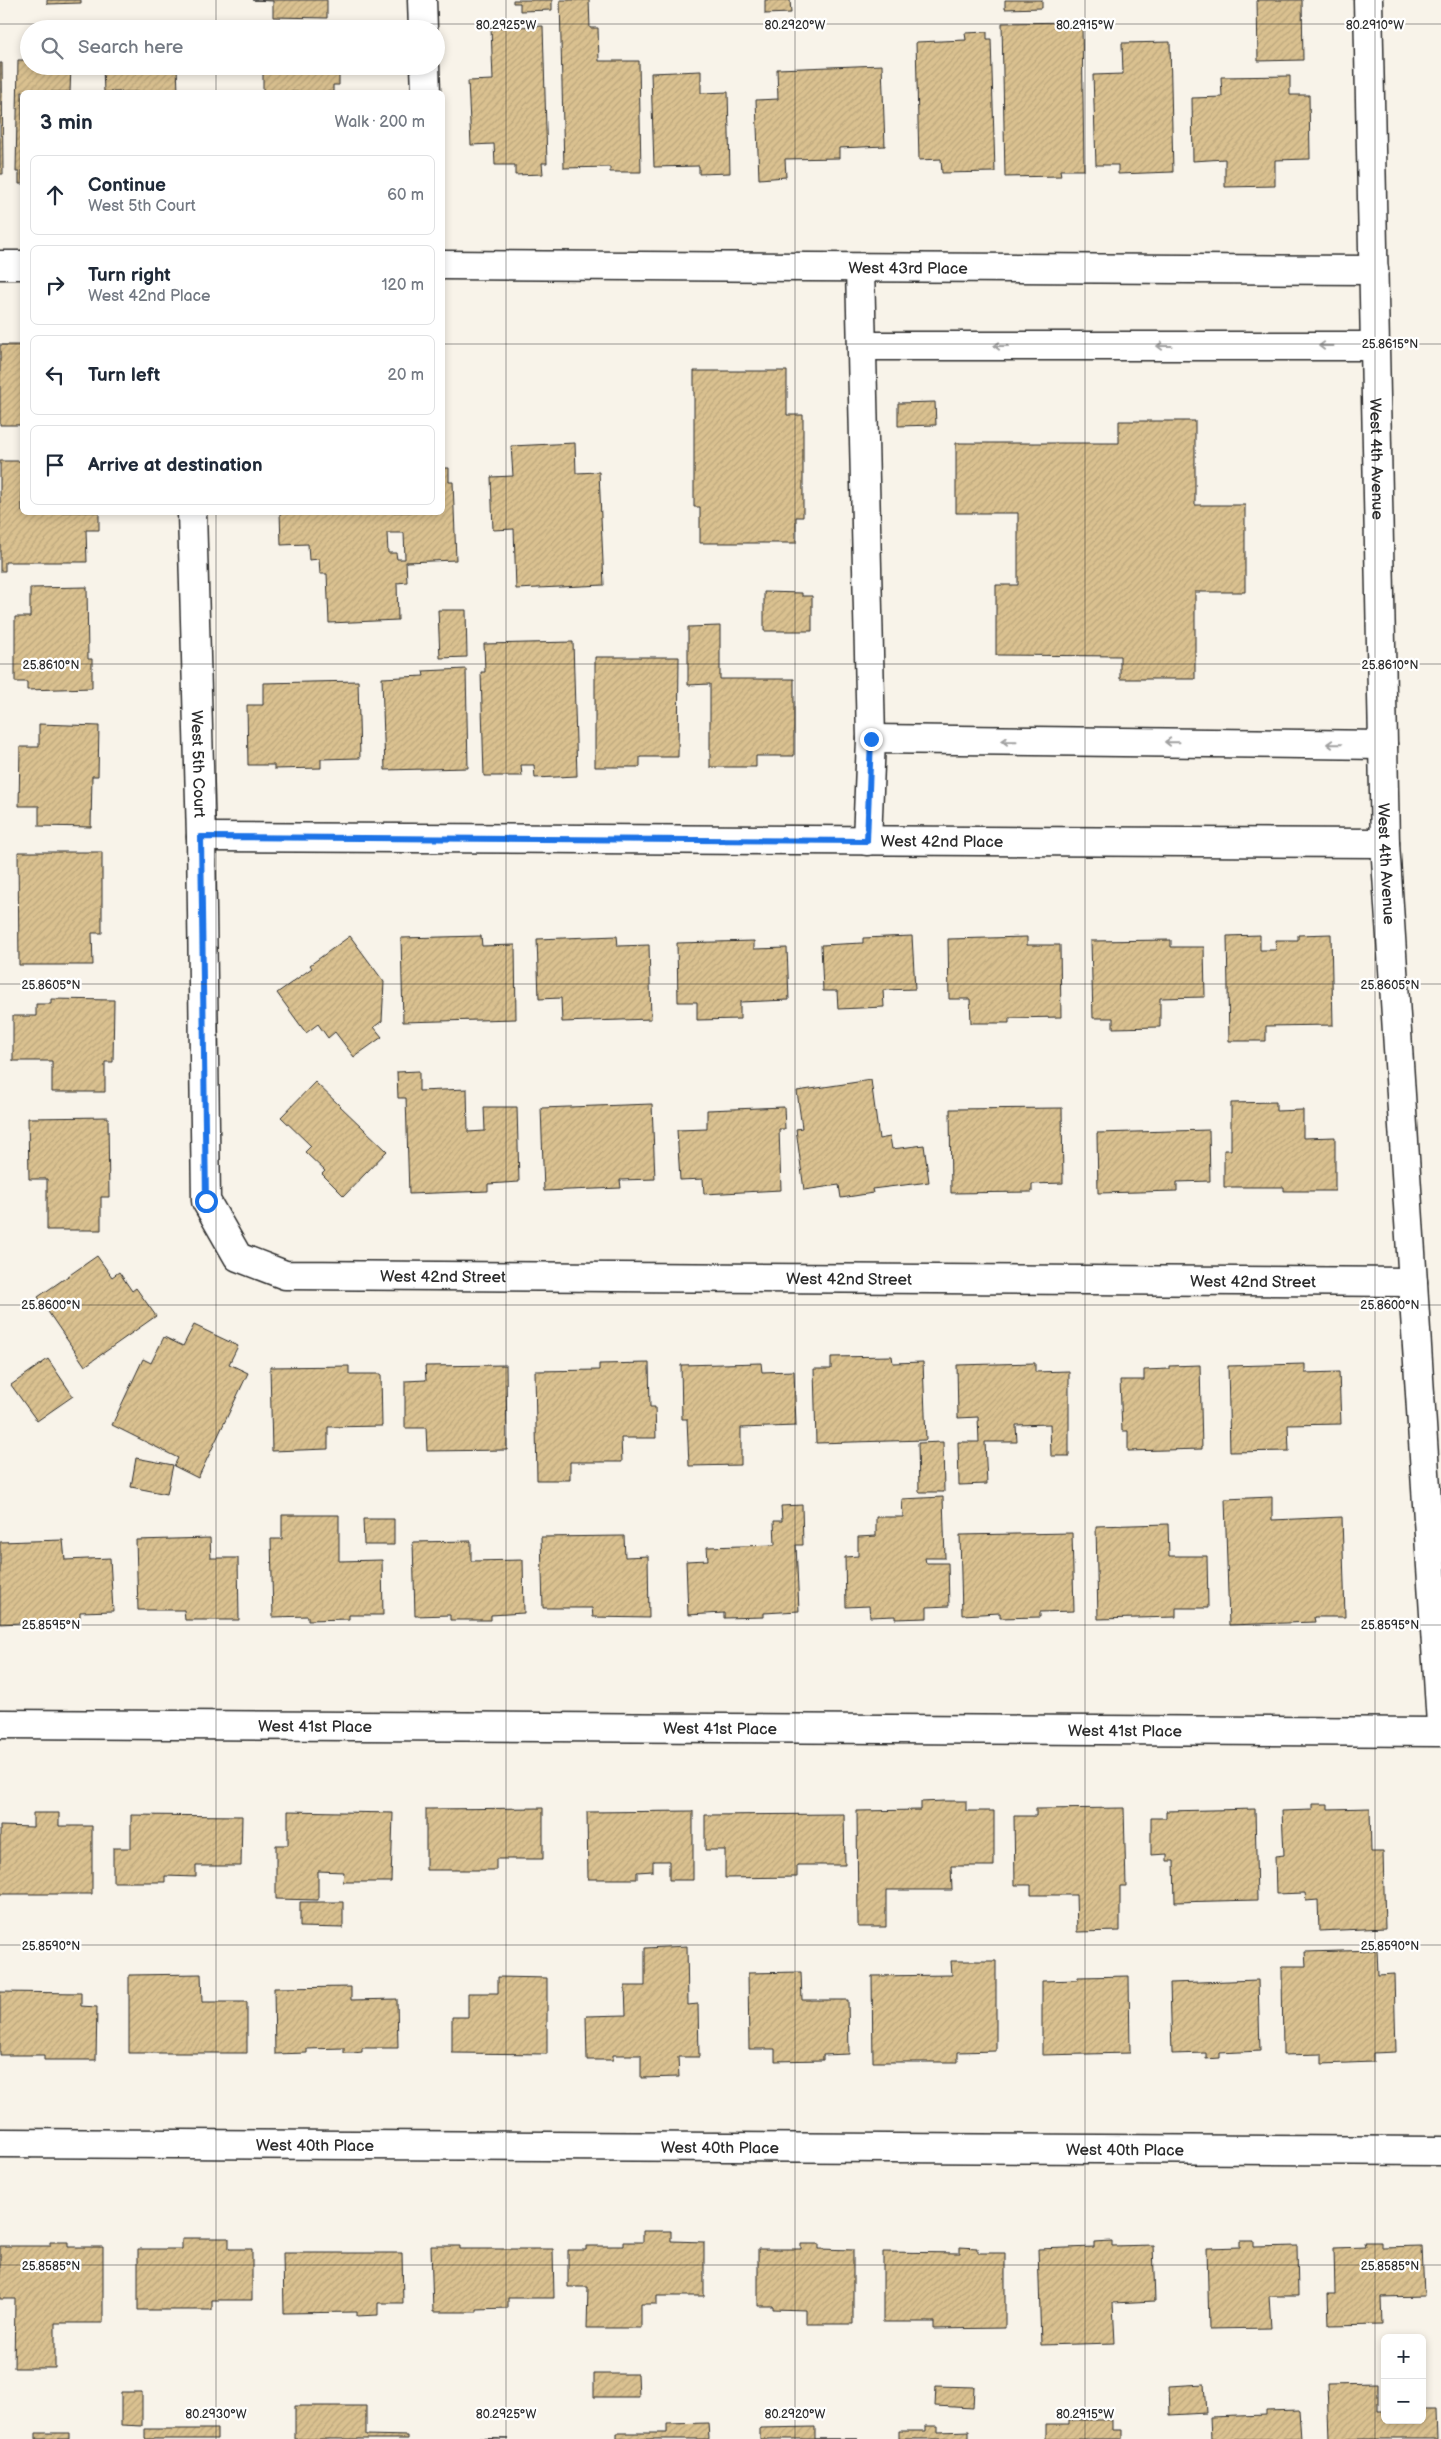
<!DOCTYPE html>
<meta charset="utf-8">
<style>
:root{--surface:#fff;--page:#f2f2f3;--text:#1f2937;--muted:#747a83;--line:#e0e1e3}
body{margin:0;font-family:"Balsamiq Sans",sans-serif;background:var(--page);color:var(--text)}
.controls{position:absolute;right:15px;bottom:15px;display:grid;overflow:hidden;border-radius:8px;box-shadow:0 2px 8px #0003}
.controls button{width:45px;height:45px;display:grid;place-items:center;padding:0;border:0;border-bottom:1px solid var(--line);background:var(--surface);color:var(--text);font:25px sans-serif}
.stop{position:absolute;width:15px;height:15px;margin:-11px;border:4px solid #1a73e8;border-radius:50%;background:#fff}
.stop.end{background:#1a73e8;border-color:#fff;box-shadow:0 1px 5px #0008}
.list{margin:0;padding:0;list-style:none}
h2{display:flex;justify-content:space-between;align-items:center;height:65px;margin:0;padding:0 20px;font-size:21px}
h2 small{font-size:16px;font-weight:400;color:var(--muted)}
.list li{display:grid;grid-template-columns:32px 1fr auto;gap:15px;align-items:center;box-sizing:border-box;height:80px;margin:0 10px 10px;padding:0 10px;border:1px solid var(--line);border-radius:8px}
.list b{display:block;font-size:19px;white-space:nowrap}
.list p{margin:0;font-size:16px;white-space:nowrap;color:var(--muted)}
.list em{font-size:16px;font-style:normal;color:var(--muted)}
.icon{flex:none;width:28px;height:28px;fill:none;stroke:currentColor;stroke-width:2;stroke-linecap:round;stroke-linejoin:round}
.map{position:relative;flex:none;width:1441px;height:2439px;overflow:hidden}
.search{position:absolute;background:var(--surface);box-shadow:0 2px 8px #0003;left:20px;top:20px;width:425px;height:55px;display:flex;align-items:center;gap:12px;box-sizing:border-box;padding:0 18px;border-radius:28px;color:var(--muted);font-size:19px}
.panel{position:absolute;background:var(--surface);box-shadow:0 2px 8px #0003;left:20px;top:90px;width:425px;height:425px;border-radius:8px}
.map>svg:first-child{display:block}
.building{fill:url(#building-hatch);stroke:#2b2b2b;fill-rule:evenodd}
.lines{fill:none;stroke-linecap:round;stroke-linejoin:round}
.minor-casing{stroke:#2b2b2b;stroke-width:31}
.minor{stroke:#fff;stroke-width:28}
.oneway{stroke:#a0a0a0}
.route{stroke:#1a73e8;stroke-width:6}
.ticks{fill:none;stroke:#2b2b2b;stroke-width:1;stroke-opacity:0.45}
.labels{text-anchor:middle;stroke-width:4.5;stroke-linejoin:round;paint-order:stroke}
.street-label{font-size:16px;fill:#2b2b2b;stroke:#fff}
.ticks-label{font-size:12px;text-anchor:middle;fill:#2b2b2b;stroke:#fff;stroke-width:4.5;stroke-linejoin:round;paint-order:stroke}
</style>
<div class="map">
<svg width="1441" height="2439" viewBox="0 0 1441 2439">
<defs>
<pattern id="building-hatch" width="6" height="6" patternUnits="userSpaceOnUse" patternTransform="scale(1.25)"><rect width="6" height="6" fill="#dac190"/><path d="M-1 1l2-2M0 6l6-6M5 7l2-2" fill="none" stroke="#bba67c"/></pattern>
</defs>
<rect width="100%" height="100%" fill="#f8f3e9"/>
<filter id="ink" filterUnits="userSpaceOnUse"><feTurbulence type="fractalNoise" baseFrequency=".02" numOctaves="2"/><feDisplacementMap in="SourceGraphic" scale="10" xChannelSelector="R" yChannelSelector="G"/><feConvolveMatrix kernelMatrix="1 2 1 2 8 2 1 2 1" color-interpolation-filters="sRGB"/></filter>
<g filter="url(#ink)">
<path class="building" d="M47,0H81V3L47,4Z
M252,0H327V18L273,17V1Z
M513,0H552V10L520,11V3H513Z
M560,0H589L590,28H598L599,61H639L641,172H610V167L564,168Z
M765,0H790L791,13L765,14Z
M1005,0H1042V8L1005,9Z
M1257,0H1302L1303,60L1258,61Z
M1082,22L1084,170H1060L1061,176L1005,177L1002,23Z
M543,26L547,163H542L543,174L515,175V165H495L494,144L471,145L468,81L493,80L491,28Z
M987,32V39H991L995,172L942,173L941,159L919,160L916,42L966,40L965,33Z
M1170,42L1173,172L1118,174V165H1096L1093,75L1123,74L1122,43Z
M18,60H29V66H71L70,92H22V184H19V172H16Z
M0,63H2L3,174H0Z
M882,65L885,146L839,148V158L785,159L786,177L759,179L756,100L778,99L777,69Z
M263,66H339V85H333V92H263Z
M177,67L178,92H104L103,68Z
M701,71V93L728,92L730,173L699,174V166L654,167L651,73Z
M1290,76V95H1309L1310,159L1275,160V186L1225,187V159L1193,161L1192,98L1222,97L1221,77Z
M0,345H22V425H0Z
M694,371H787V415H803V517H796V543H700V507H694Z
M935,402L936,425L898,426V403Z
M1119,421H1195V505H1245V592H1195V679H1120V656L996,655V585H1018V513H956V443H1119Z
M575,443L576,473L599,472L604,585L516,589L514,529L493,530L491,477L513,476L511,446Z
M0,461H22V512H99V530H86L87,562H5V571H0Z
M442,468H449V482H453L456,560L406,562L407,582L397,583L398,620L329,623L327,574H320L319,559L309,560L308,544L281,545L280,512H442ZM387,533H404L405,559H397L396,553H388Z
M87,587L88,659H92V688L27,690V682H15V617H30V588Z
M764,592L802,593V596H812V631H764Z
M438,610H466L467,657L440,658Z
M720,626V679H794V756H756V767H710V684L688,685V627Z
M573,642L577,776L535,778L534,765H521L522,776H484L481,672H485L484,644Z
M595,657H679L678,757H640V767H595Z
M466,669L468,768L385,770L382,678L424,676L423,671Z
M358,681L360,758L321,759V768L274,769V765H248L247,705H263V683Z
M39,724L99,726L98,776H92L91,827L39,826V806H19L20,747H39Z
M18,852H102V933H92L93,965H19Z
M1331,934L1333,1025L1266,1026V1041H1229L1227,936L1260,935V950H1276L1275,940H1298V935Z
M350,936L384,982L382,1021L374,1027L382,1037L354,1057L335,1032L328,1038L318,1024L306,1033L277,993L312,968L310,965Z
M481,936L482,946L515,945L516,1019L403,1022L401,938Z
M617,936L618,946L649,945L651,1019L562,1022L561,998L539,999L537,939Z
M912,936L915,989L883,990L884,1007L838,1009L837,991H823L821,945L863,943V938Z
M1027,937V945H1060L1061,1017L1009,1018V1023H971L970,999H949L948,939Z
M1171,940V947H1204L1205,997L1160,998V1027L1113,1028V1018H1093L1091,941Z
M754,941V949L787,948L789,1000L740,1002V1019L697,1020V1002H678L677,943Z
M51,999L114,1000L113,1062H105V1092H52V1061H13V1016H36V1004H51Z
M419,1071V1091L467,1089L468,1132L485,1131L484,1107H517L519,1182L488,1184V1191L409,1194L406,1098H398L397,1072Z
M871,1080L879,1139L890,1137L892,1149L924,1145L929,1182L872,1189L873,1193L841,1198L839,1185L804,1190L796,1129L802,1128L797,1091Z
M315,1082L387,1151L344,1196L322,1174L325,1171L305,1152L311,1146L281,1117Z
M1276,1102V1111L1303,1110V1138L1335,1137V1191H1284V1187H1224V1150H1231V1103Z
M652,1104L655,1179L620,1180L621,1188L544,1191L541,1108Z
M784,1107L785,1129H779L781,1190L704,1194L703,1179L680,1180L677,1130L707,1129V1110Z
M1062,1108L1063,1183L1032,1184V1192L951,1193L950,1109Z
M108,1117L109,1197H101V1230H47V1179H29L28,1118Z
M1209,1130L1210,1181L1177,1182V1191L1098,1193L1097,1133Z
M97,1256L112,1277L119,1272L132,1291L136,1288L156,1316L85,1366L38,1297Z
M194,1325L238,1346L229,1364L248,1373L198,1478L174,1466L178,1458L112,1425L143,1359L151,1363L164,1337L183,1346Z
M892,1356L893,1363L923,1362L926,1440L816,1443L814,1369H831V1357Z
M48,1359L73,1396L37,1421L11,1385Z
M649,1363L650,1407H655L656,1438H621L622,1462H570V1480H537L535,1371L599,1370V1364Z
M761,1363L762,1372L794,1371L796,1426L741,1428V1465L689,1466L687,1419H682L681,1365Z
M1035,1363V1372L1069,1371V1456H1051L1050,1424L1016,1425L1017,1442H985L987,1484L959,1485L958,1442H979L978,1417L958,1418L957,1365Z
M1305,1364V1373L1339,1372L1341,1424L1288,1425L1289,1451L1230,1452L1228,1366Z
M506,1365L507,1450L427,1451L426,1428H405V1381L426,1380L425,1366Z
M1200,1365L1202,1449L1128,1451V1431H1122L1120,1380H1144V1370L1169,1369V1366Z
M349,1366V1374H381L382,1426L328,1427V1449L272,1451L270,1367Z
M943,1442L944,1492H919L918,1443Z
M136,1458L173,1465L167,1494L131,1487Z
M943,1497L945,1558H925L926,1563H948L949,1606L927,1607V1618L895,1619V1616L870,1617L869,1606L846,1607L845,1557L858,1556V1537L876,1536V1517H903L902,1499Z
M1272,1497V1520L1342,1517L1345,1617H1314L1315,1622L1229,1625L1225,1499Z
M802,1505L803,1545H796L799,1611L764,1613V1617L724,1618V1613L688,1615L686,1561L708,1560L707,1547L775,1545L774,1521H782L781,1506Z
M282,1515H339V1561L382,1560L383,1615H349V1619L308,1620V1616L273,1617L271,1539H282Z
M363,1519H394V1545H364Z
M1168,1524L1169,1556H1207L1208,1608H1176V1617L1098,1619L1096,1526Z
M1072,1533L1074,1611L1040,1612V1617L1000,1618V1613L962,1615L960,1535Z
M624,1536L625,1557L648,1556L649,1618L593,1617L592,1608H543L541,1537Z
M210,1538L211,1558H238L239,1620H185L184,1610H138L136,1540Z
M63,1540L65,1560L110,1558L113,1611L80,1612V1620L0,1624V1542Z
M471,1541V1561L523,1560L524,1613L491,1615V1620H450V1615L415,1616L413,1542Z
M944,1801H966V1811H994V1866H951L952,1890H886V1927H858L857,1811L921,1810V1802Z
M1312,1804H1328V1809L1370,1808L1371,1852H1383L1385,1928L1319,1931L1318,1900L1306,1901L1305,1893L1276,1894L1275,1856L1284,1855L1282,1811L1312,1810Z
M543,1808V1859H496V1870H426V1809Z
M1124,1808L1126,1886H1120V1931L1077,1932L1076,1895H1031V1885H1015L1014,1816H1036V1809Z
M1255,1809L1257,1900L1175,1902L1174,1861H1167V1854L1151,1855V1818H1166V1811Z
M288,1811L393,1813L391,1882H343L344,1872L318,1871V1900L276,1899V1845H288Z
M693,1811V1880H669V1861H653V1871L637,1872V1879H588L587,1812Z
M33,1813H59V1826H92V1894H0V1826L33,1827Z
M844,1814L845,1865H797V1877L725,1878V1850H705V1815Z
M131,1815L242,1816L241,1866H196V1877L165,1876V1882H113V1848H131Z
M300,1902H343V1928L300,1927Z
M687,1946L688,2005L698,2004L699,2057H678L679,2077L641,2078V2055H613V2060H587L586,2016L626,2015L625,1986H645V1948Z
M1377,1950L1378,1975L1394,1974L1396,2052L1373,2053V2062L1322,2064V2054L1283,2055L1282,1966H1306L1305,1952Z
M951,1961H996V2051L958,2052V2062H873L872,1976L952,1975Z
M801,1972L802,2000H848L849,2054L823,2055V2060L775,2061V2049H749L748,1973Z
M201,1974L202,2002H247V2053H129V1975Z
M1129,1976L1130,2053L1042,2055V1981L1078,1980V1977Z
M498,1977L547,1978V2054L452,2053V2017H468V1993H498Z
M1258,1980L1260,2051L1220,2053V2058L1206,2059V2053L1172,2054L1170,1983Z
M351,1987V2000L397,1999L398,2048H362V2052L353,2053H344V2048L307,2049V2053L275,2054L274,1988Z
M0,1992L81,1993V2006L97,2007L96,2060H44V2055H0Z
M643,2231H671V2241L704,2242V2296H657V2304H641V2328H587L588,2287H568V2250H586V2246H624V2242H643Z
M182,2238H229V2249H252V2300H212V2310H138V2249H182Z
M1112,2241V2246L1153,2245L1155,2301L1113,2303L1115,2343L1041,2345L1038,2249L1094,2247V2242Z
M1240,2241H1254V2247L1297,2246L1298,2296H1269L1271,2328L1209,2329L1207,2248L1240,2247Z
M50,2242H68V2247H103V2323H55V2368H14L15,2299H0V2246H50Z
M1364,2242H1381V2247L1422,2246L1424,2296L1381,2297L1382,2324L1329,2325L1328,2294H1335L1334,2248L1365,2247Z
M801,2244H819V2249L853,2250V2324H806V2310L773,2309V2306H758V2249H801Z
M431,2246H460V2249H553L554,2298H508V2308L477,2309V2312H433Z
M960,2247L977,2248V2253H1005V2328L934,2329V2322H883V2252L960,2253Z
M283,2253H402L403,2303H378V2315L357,2316V2312L284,2313Z
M594,2374H638L639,2397H594Z
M1378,2383V2411H1385V2420H1422V2410H1436L1437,2439H1329L1327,2384Z
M1204,2384L1206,2413L1170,2415L1169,2386Z
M936,2386L974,2387L973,2408L935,2406Z
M121,2392H142V2426L121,2425Z
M295,2406H366V2435L408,2436V2439H295Z
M1299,2410L1301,2439H1211L1210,2417L1266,2415V2411Z
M1069,2420H1112V2430H1122V2439H1046V2424H1069Z
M708,2423L709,2439H617V2433H667V2424Z
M926,2426H938V2432L969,2431V2439H899V2431H926Z
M815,2427V2439H858H760V2428Z
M145,2429H217V2439H145Z
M36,2433H69V2439H36Z
M469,2438L509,2439H469Z"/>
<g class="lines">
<g class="minor-casing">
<g id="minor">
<path d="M422,0L423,29"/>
<path id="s1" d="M1368,0L1385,843L1441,1724"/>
<path d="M425,66L426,92"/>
<path d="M0,265H22"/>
<path id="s2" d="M442,265L1374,270"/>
<path d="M860,268L871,739L867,841"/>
<path d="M863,346H1375"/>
<path id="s3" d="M192,512L201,837L206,1201L238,1257L285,1275L1413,1282"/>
<path d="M871,739L1383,745"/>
<path id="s4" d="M201,837L1385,843"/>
<path id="s5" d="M0,1724L1441,1732"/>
<path id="s6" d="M0,2143L1441,2151"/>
</g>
</g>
<use href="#minor" class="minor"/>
</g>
<defs><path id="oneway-shaft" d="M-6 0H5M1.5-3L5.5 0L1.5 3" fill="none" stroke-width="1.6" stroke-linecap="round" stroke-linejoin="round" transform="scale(1.25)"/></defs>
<g class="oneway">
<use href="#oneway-shaft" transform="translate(1001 346) rotate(180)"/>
<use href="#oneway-shaft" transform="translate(1164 346) rotate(180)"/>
<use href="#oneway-shaft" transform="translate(1326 346) rotate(180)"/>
<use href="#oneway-shaft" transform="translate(1009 741) rotate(-179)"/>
<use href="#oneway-shaft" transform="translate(1172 742) rotate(-179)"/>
<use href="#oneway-shaft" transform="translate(1334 744) rotate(-179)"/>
</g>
</g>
<g class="lines" filter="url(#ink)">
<path class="route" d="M206,1201L201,837L867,841L871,739"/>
</g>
<path class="ticks" d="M216,0V29M506,0V2439M795,0V2439M1085,0V2439M1375,0V2439M0,24H1441M216,66V92M0,344H22M442,344H1441M216,512V2439M0,664H1441M0,984H1441M0,1305H1441M0,1625H1441M0,1945H1441M0,2265H1441"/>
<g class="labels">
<g class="street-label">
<text dy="6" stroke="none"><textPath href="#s2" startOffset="466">West 43rd Place</textPath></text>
<text dy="6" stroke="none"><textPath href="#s1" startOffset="459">West 4th Avenue</textPath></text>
<text dy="6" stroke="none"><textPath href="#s3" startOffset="252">West 5th Court</textPath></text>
<text dy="6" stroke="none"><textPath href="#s4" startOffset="741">West 42nd Place</textPath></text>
<text dy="6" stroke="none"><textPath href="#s1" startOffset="864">West 4th Avenue</textPath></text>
<text dy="6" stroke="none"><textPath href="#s3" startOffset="962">West 42nd Street</textPath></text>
<text dy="6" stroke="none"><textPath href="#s3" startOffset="1368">West 42nd Street</textPath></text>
<text dy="6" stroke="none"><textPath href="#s3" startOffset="1772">West 42nd Street</textPath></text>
<text dy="6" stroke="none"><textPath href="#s5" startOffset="315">West 41st Place</textPath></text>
<text dy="6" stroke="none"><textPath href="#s5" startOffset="720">West 41st Place</textPath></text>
<text dy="6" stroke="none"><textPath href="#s5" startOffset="1125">West 41st Place</textPath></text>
<text dy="6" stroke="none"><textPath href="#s6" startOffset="315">West 40th Place</textPath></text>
<text dy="6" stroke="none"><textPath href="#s6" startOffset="720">West 40th Place</textPath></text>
<text dy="6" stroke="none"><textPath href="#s6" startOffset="1125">West 40th Place</textPath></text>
</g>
</g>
<g class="ticks-label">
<text x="506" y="29">80.2925°W</text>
<text x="795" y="29">80.2920°W</text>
<text x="1085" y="29">80.2915°W</text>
<text x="1375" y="29">80.2910°W</text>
<text x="1390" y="348">25.8615°N</text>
<text x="51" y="669">25.8610°N</text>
<text x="1390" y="669">25.8610°N</text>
<text x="51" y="989">25.8605°N</text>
<text x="1390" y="989">25.8605°N</text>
<text x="51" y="1309">25.8600°N</text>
<text x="1390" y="1309">25.8600°N</text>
<text x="51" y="1629">25.8595°N</text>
<text x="1390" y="1629">25.8595°N</text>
<text x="51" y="1950">25.8590°N</text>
<text x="1390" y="1950">25.8590°N</text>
<text x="51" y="2270">25.8585°N</text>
<text x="1390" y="2270">25.8585°N</text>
<text x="216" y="2418">80.2930°W</text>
<text x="506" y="2418">80.2925°W</text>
<text x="795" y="2418">80.2920°W</text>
<text x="1085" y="2418">80.2915°W</text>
</g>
</svg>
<div class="controls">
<button>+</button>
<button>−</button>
</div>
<div class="stop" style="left:206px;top:1201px"></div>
<div class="stop end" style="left:871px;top:739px"></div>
<div class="search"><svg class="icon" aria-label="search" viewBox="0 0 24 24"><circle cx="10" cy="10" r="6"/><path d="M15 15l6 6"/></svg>Search here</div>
<section class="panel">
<h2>3 min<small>Walk · 200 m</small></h2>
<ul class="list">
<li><svg class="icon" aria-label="ahead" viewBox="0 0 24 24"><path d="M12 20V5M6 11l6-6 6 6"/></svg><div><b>Continue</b><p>West 5th Court</p></div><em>60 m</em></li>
<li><svg class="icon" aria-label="right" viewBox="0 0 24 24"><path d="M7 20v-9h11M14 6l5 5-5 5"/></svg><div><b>Turn right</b><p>West 42nd Place</p></div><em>120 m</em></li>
<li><svg class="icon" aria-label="left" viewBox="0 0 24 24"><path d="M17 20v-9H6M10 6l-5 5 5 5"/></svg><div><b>Turn left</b></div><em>20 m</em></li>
<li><svg class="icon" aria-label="arrive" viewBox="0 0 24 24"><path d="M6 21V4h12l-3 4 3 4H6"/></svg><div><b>Arrive at destination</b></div></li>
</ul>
</section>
</div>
